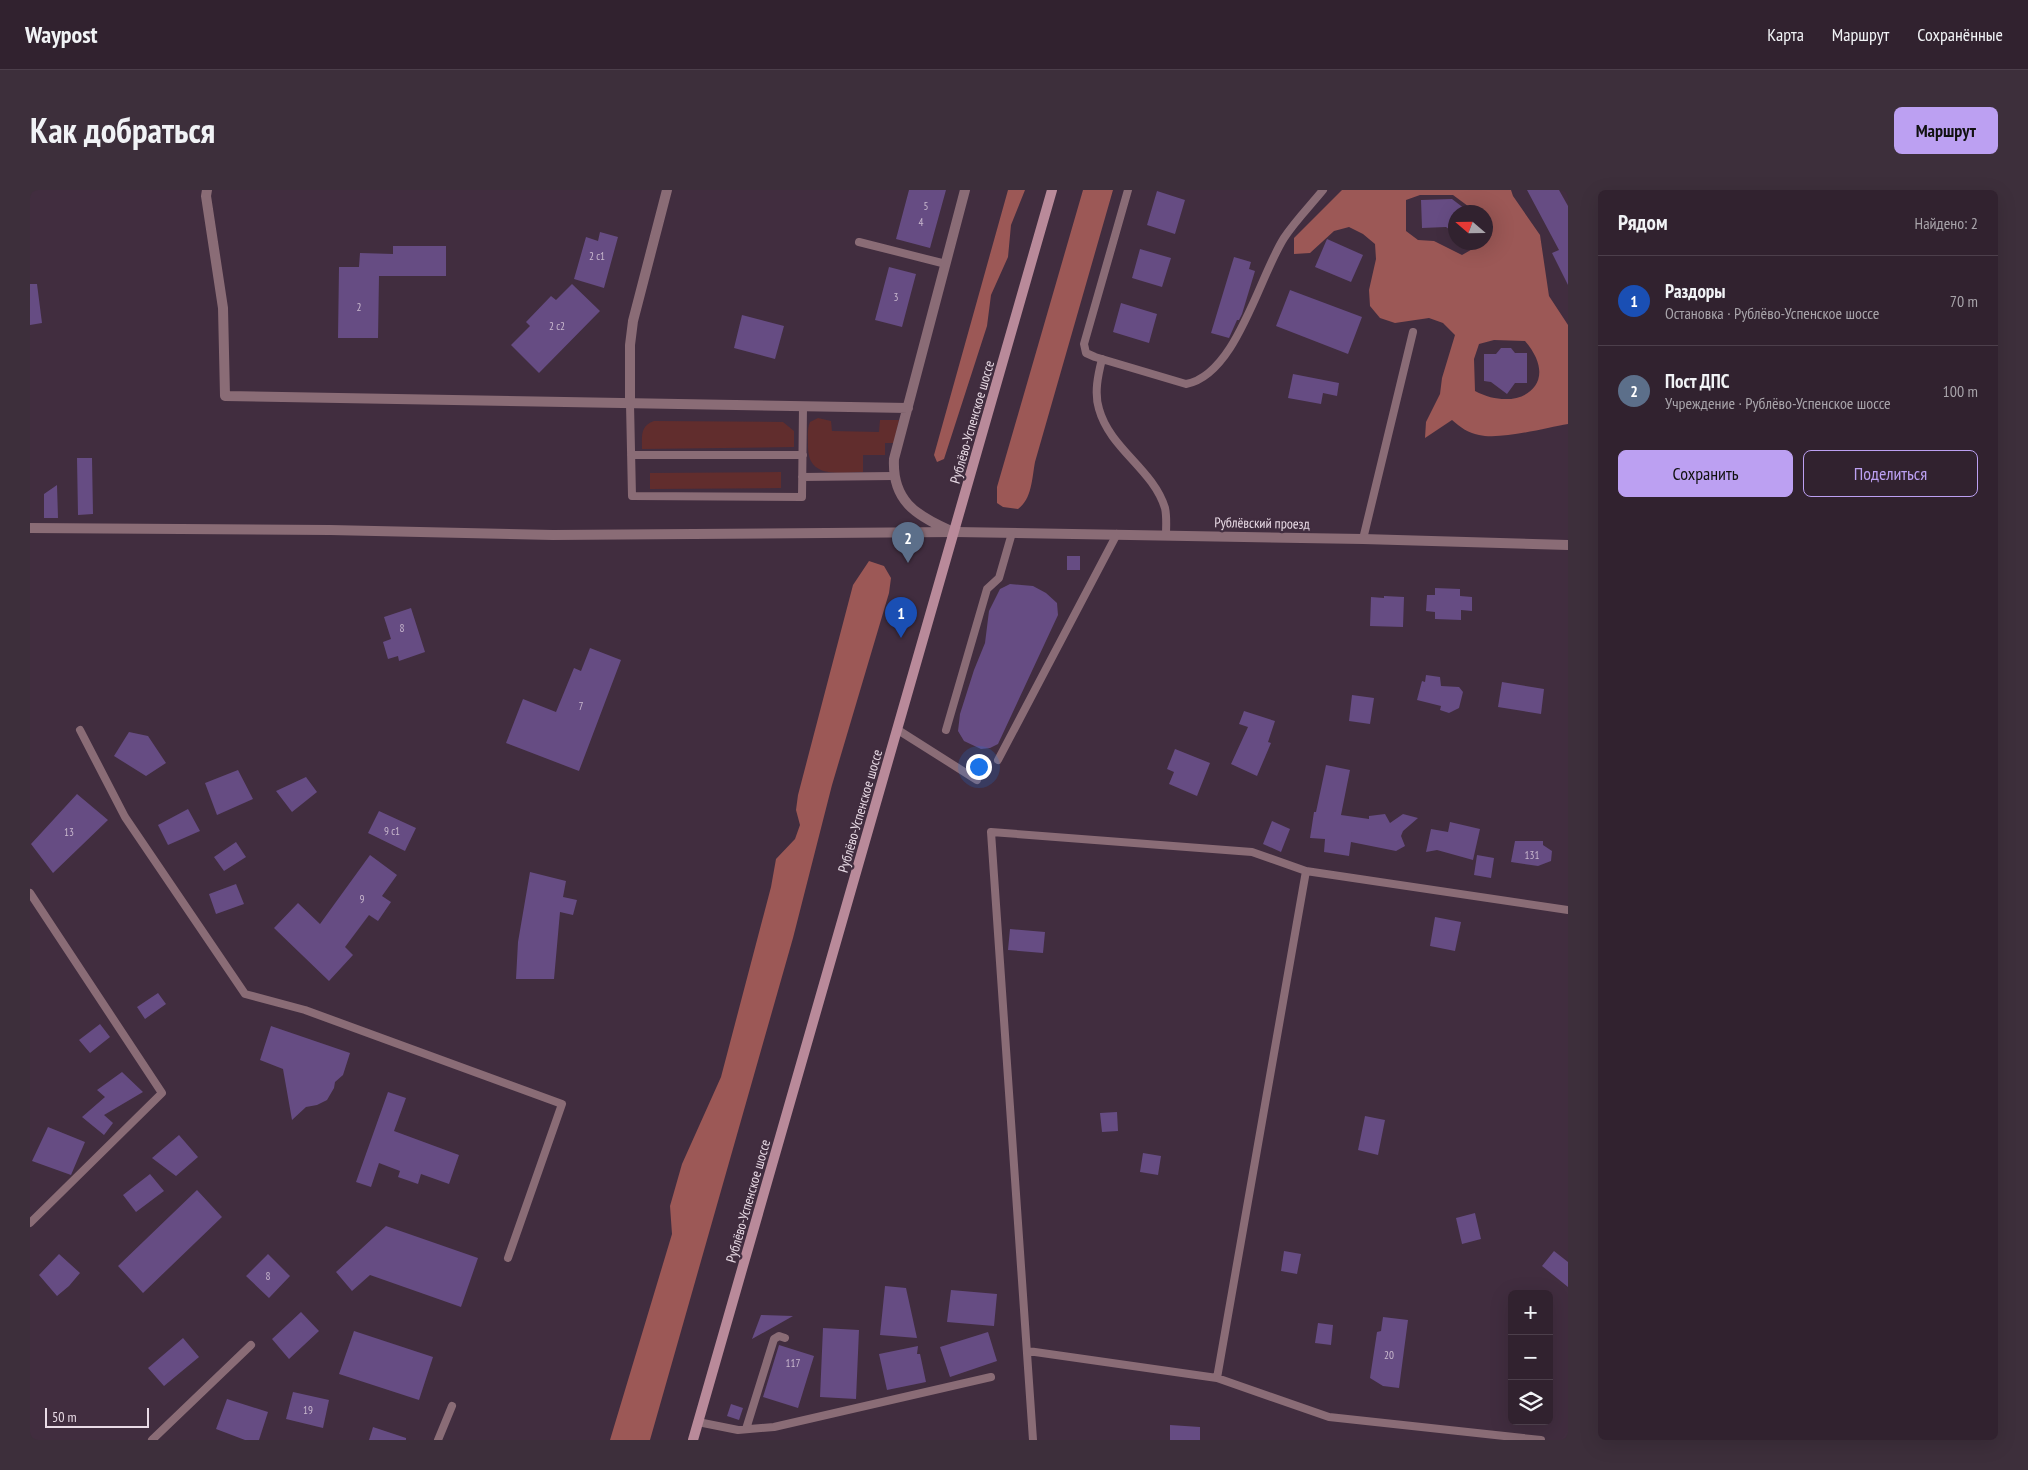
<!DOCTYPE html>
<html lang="ru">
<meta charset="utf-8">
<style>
:root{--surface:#31222f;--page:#3d2f3b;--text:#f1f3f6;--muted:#a8a4aa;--line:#4c3f4b;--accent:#bca0f2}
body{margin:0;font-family:"PT Sans Narrow",sans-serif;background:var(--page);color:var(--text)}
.controls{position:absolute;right:15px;bottom:15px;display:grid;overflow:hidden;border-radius:8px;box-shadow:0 5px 20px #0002}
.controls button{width:45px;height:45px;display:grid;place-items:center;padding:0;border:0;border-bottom:1px solid var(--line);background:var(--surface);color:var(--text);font:25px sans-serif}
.compass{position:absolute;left:1418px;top:15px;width:45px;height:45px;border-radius:50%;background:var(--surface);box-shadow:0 5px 20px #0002;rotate:290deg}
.scale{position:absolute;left:15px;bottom:12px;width:104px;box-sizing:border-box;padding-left:5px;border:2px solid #e9dbe6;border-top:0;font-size:14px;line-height:18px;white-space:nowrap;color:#e9dbe6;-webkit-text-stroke:4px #412d3f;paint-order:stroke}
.you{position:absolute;left:948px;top:576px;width:18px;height:18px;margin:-12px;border:4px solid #fff;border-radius:50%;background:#1a73e8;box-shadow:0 0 0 8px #1a73e833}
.badge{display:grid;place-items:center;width:32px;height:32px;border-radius:50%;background:var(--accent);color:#fff;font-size:16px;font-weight:700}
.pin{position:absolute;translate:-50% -41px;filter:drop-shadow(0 1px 2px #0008)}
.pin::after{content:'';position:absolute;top:26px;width:18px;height:15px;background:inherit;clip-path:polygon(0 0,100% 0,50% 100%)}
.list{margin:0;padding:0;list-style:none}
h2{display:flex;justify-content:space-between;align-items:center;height:65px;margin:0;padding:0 20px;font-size:21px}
h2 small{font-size:16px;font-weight:400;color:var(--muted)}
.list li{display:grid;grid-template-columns:32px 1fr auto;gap:15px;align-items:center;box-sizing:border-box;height:90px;padding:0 20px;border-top:1px solid var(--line)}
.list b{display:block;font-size:19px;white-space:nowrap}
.list p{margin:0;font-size:16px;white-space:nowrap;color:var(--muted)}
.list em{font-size:16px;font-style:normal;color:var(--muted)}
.actions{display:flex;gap:10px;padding:15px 20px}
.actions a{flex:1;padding:11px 0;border:1px solid var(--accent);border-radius:8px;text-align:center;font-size:18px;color:var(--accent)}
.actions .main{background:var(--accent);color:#111}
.icon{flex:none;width:28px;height:28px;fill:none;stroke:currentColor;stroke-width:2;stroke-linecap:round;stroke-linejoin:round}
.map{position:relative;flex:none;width:1538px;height:1250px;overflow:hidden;border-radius:8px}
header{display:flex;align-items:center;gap:30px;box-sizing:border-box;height:70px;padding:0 25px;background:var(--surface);border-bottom:1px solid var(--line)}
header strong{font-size:24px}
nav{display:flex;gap:28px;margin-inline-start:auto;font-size:18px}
.intro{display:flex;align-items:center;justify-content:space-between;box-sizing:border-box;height:120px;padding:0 30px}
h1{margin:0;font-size:35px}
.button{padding:12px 22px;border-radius:8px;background:var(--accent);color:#111;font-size:18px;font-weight:700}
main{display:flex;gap:30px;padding:0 30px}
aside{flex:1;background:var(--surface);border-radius:8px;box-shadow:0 5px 20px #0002}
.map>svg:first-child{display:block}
.green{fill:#612d2d}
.forest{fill:#9c5856;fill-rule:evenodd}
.building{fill:#664c83}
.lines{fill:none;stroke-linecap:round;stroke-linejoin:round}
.service{stroke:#8a6c76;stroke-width:8}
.minor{stroke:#8a6c76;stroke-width:10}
.tertiary{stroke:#8a6c76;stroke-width:10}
.secondary{stroke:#b98a9a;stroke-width:10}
.labels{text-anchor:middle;stroke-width:4.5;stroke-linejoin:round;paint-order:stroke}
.number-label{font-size:11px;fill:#c8b7cd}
.street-label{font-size:14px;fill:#e9dbe6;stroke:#412d3f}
</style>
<header>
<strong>Waypost</strong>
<nav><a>Карта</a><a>Маршрут</a><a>Сохранённые</a></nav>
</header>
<div class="intro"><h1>Как добраться</h1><a class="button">Маршрут</a></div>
<main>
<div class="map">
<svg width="1538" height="1250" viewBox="0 0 1538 1250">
<rect width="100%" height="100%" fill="#412d3f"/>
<path class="green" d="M788,228L801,231L802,241L849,242L850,230H869L864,253H855V265H833V282C809,282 777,290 778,255C778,247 777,239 780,232Z
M624,231L753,232L764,241V257L612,259C612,246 610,236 624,231Z
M751,282V298L620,299V283Z"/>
<path class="forest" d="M978,0H995L981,35L978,67L961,105L957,136L914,269L907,272L904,265Z
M1053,0H1083L1005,272C1002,288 1002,309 988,319L973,317L967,313V297Z
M1312,0H1481L1483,6L1510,45L1519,106L1538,135V234C1515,238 1471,250 1449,245C1438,243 1430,237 1422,230L1395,248L1396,232L1410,204L1412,188L1425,145L1413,133L1399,128L1365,133L1350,128L1340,116L1339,100L1346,69L1345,54L1333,44L1319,37L1304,41L1280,63L1264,64V48ZM1390,5H1423L1446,22H1456V30L1461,35L1456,43V52L1449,53L1446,57L1432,65L1404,51L1388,50L1376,41V10ZM1464,150L1495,151C1533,195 1488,224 1445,201L1444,169L1449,154Z
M839,371L854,376L861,388L859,403L802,595L763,748L620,1250H580L642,1044L640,1016L652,974L691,887L741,697L746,669L765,649L770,635L766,620L768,605L823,395Z"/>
<path class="building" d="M879,0H916L900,58L866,49Z
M1497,0H1529L1538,16V95L1522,63L1529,60Z
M1127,1L1155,10L1145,44L1117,35Z
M1422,9L1439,22H1426V44L1416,37L1392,38L1391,10Z
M570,42L588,47L574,98L544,89L556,47L568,51Z
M1297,49L1333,65L1321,92L1285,77Z
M363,56H416V86H349L348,148H308L309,77H329L330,63L363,64Z
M1110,59L1141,68L1132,97L1102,88Z
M1204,67L1221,72L1219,79L1225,81L1212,124L1209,130H1207L1199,148L1181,143Z
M859,77L886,84L872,137L845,130Z
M0,94H7L12,133L0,135Z
M542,94L570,121L509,183L481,155L500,136L496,132L521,106L526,110Z
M1260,100L1332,127L1318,164L1246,136Z
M1091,113L1127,124L1119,153L1083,142Z
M712,125L754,136L745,169L704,158Z
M1471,158H1481L1485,163H1497V193H1485L1477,204L1461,192L1454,191V164H1466Z
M1263,184L1309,193L1307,206L1293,203L1291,214L1258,208Z
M47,268H62L63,324L48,325Z
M27,295L28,328H14V304Z
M1037,366H1050V380H1037Z
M980,394L1003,396L1016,403L1027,413L1028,425L968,554L960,558L951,559L934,551L928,541L930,524L944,480L955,453L959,421L970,399Z
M1405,398L1430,399V406L1442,407V421L1431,420V430L1405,429V422L1396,421L1397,405H1405Z
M1354,406L1374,407L1373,437L1340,436L1341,407L1354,408Z
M381,418L395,462L369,471L368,466L358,469L353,452L361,449L354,427Z
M560,458L591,470L549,581L476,553L493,509L526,522L544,478L551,481Z
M1396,485L1410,487L1411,496L1429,497L1433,502L1429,518L1419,523L1410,520L1411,516L1387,510L1392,491L1395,492Z
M1472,492L1514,499L1511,524L1468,517Z
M1322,505L1344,508L1340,534L1319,531Z
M1214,521L1245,531L1238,552L1241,553L1227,586L1201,574L1218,537L1209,534Z
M99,542L118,546L136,573L116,586L84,566Z
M1145,559L1180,573L1167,606L1139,594L1144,582L1137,579Z
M1296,575L1320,580L1311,625L1339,629V626L1355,624L1360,633L1373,624L1388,628L1373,641L1371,646L1375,656L1366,661L1321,652L1319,666L1294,662L1295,649L1280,648L1284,622H1286Z
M208,580L223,609L187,625L175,593Z
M276,587L287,602L262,622L246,601Z
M47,604L78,630L23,683L1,654Z
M158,619L170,641L138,655L128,635Z
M349,621L386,638L375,661L338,643Z
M1242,631L1260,639L1251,662L1233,654Z
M1420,632L1450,639L1443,670L1407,660L1396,662L1401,639L1418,642Z
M1485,651H1513V655L1522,661L1521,671L1508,676L1481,672Z
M206,652L216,667L194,681L184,667Z
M340,665L367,685L352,706L361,712L348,731L339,725L315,757L323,765L299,791L244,738L268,713L290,734Z
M1447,665L1464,668L1461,688L1444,685Z
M500,682L536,691L533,707L547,710L543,725L530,722L524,789H486L488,752Z
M206,694L214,714L186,724L179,704Z
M1405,727L1431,732L1425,761L1400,756Z
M980,739L1015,742L1013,763L978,760Z
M128,803L136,814L115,829L107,817Z
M70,834L80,847L60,863L49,850Z
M241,836L320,863L313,885L305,892L304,898L297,910L287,915L276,917L262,930L253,879L230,870Z
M92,882L113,902L74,925L83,933L74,945L52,927L75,907L67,900Z
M358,902L376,908L364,941L429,965L419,994L391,984L388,994L368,987L370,981L349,973L341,997L326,992Z
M1087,922L1088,941L1072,942L1070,923Z
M1335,926L1355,930L1348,965L1328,960Z
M18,937L55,952L41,985L2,971Z
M149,945L168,967L146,986L122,968Z
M1113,963L1131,966L1128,985L1110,982Z
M120,984L134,1001L106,1022L93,1005Z
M167,1000L192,1027L113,1103L88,1076Z
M1445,1023L1451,1049L1432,1054L1426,1028Z
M356,1036L448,1068L431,1117L340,1085L322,1101L306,1082Z
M1254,1061L1271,1064L1267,1084L1251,1081Z
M1524,1061L1538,1072V1097L1512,1076Z
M29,1064L50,1083L39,1096L27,1106L9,1085Z
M238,1064L260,1086L239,1108L216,1086Z
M855,1096L876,1098L887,1148L850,1145Z
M921,1100L967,1104L964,1136L917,1132Z
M271,1122L289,1141L259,1169L242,1149Z
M731,1125L763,1126L722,1149Z
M1353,1127L1378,1130L1369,1198L1353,1196L1340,1188L1347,1142L1351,1141Z
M1288,1133L1303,1135L1301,1155L1285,1153Z
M793,1138L829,1140L826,1209L790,1207Z
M324,1141L403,1167L389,1210L309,1184Z
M958,1142L967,1171L920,1187L910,1157Z
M153,1148L169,1167L134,1196L118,1178Z
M749,1155L784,1166L768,1218L733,1207Z
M888,1156L887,1164H890L896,1192L857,1200L849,1164Z
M263,1202L299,1210L293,1238L256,1229Z
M197,1209L238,1222L229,1250H215L186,1239Z
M701,1214L713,1218L709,1230L697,1226Z
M1140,1235L1170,1237V1250H1140Z
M343,1237L376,1248V1250H339Z"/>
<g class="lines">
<path class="service" d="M1098,0L1054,154L1056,163L1065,167L1156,194C1206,185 1229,87 1254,48C1265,31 1280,16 1293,0
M829,52L916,74
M1072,169C1068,185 1064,203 1069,219C1080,259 1123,279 1135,318C1137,327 1136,337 1136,345
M600,214L602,306L772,307L773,217
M601,265H773
M772,287L863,286
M1333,349L1383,142
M50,540L95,627L215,804L275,820L532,914L478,1068
M868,540L947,590
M916,540L957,399L969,388L982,343
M968,570L1087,344
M0,703L132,903L0,1033
M998,1161L1187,1188L1299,1227L1511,1250
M1187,1188L1276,681
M668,1232L708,1240L744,1237L961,1187
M716,1239L744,1149L749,1146L755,1148
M122,1250L221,1155
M408,1250L422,1216
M1003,1250L961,642L1222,662L1276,681L1538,720"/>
<path class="minor" d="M177,0L176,6L193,118L195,206L878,218
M600,214V155L603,131L637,0
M0,338L300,340L523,345L925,342
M919,340C885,325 862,310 864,269L935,0"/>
<path class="tertiary" d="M925,342L1333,349L1538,355"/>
<path class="secondary" d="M663,1250L1022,0"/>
</g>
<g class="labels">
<g class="number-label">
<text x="896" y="20">5</text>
<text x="891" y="36">4</text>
<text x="567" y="70">2 с1</text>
<text x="866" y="111">3</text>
<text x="329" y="121">2</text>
<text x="527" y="140">2 с2</text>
<text x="372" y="442">8</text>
<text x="551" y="520">7</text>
<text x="362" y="645">9 с1</text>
<text x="39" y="646">13</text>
<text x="1502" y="669">131</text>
<text x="332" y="713">9</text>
<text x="238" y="1090">8</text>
<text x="1359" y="1169">20</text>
<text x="763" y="1177">117</text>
<text x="278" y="1224">19</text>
</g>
<g class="street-label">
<text transform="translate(942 232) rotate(-74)" y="5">Рублёво-Успенское шоссе</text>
<text transform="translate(1232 333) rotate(1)" y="5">Рублёвский проезд</text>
<text transform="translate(830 621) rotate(-74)" y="5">Рублёво-Успенское шоссе</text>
<text transform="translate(718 1011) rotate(-74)" y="5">Рублёво-Успенское шоссе</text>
</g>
</g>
</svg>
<div class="controls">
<button>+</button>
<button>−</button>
<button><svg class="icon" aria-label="layers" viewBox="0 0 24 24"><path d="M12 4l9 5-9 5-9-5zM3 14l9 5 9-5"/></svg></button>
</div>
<svg class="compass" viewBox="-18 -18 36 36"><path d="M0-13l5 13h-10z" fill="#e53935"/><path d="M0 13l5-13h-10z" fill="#a8a4aa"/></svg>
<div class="scale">50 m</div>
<div class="you"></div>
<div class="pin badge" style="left:871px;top:448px;background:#1a4fb4">1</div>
<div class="pin badge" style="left:878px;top:373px;background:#5c6f8a">2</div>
</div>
<aside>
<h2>Рядом<small>Найдено: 2</small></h2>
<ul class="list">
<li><span class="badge" style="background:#1a4fb4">1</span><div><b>Раздоры</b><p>Остановка · Рублёво-Успенское шоссе</p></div><em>70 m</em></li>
<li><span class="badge" style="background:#5c6f8a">2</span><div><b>Пост ДПС</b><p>Учреждение · Рублёво-Успенское шоссе</p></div><em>100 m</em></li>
</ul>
<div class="actions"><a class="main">Сохранить</a><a>Поделиться</a></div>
</aside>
</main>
